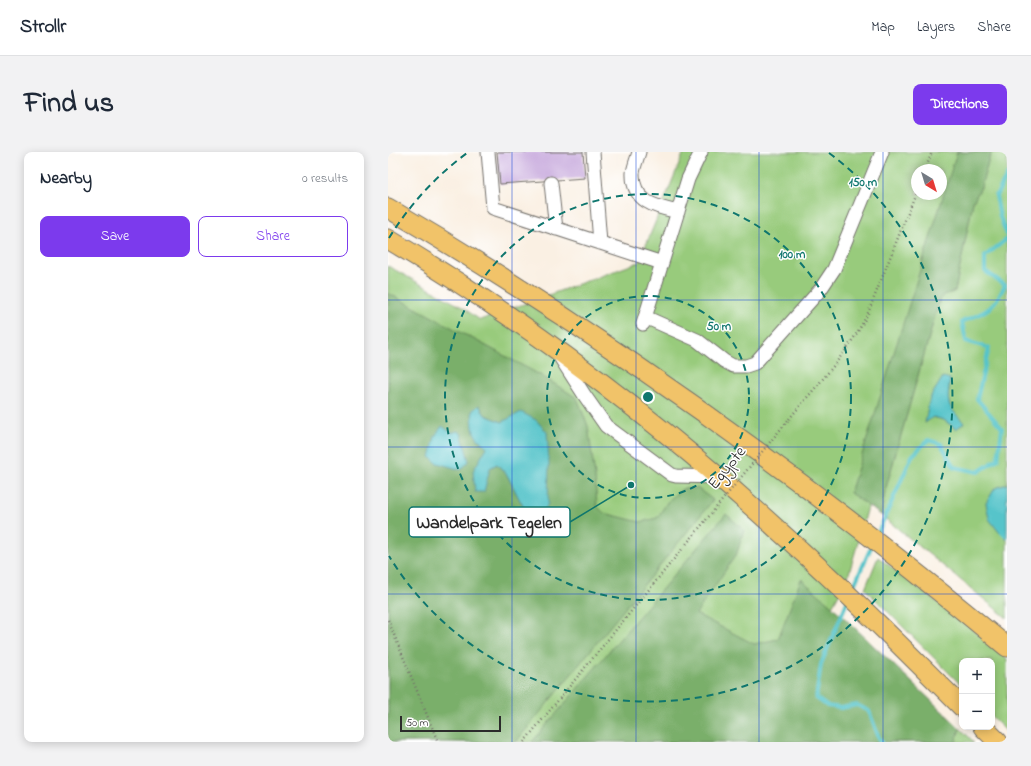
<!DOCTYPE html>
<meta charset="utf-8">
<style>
:root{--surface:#fff;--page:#f2f2f3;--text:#1f2937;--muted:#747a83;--line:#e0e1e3;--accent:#7c3aed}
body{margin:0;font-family:"Indie Flower",sans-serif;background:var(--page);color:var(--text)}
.controls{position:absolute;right:12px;bottom:12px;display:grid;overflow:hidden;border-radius:8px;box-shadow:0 2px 10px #0003}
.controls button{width:36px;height:36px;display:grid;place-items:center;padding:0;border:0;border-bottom:1px solid var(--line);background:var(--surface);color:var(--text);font:20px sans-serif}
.compass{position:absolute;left:523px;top:12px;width:36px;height:36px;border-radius:50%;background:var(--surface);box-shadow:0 2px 10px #0003;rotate:142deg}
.scale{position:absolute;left:12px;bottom:10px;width:101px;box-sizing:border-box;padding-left:4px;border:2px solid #2b2b2b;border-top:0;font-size:11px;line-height:14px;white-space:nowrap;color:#2b2b2b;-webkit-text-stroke:3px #fff;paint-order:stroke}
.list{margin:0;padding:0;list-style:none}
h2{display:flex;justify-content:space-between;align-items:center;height:52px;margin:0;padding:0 16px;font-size:17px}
h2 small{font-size:13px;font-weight:400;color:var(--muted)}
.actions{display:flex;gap:8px;padding:12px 16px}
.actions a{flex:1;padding:9px 0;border:1px solid var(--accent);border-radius:8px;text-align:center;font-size:14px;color:var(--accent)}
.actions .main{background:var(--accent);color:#fff}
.map{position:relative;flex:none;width:619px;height:590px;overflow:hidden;border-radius:8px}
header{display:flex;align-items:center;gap:24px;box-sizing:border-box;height:56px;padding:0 20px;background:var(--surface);border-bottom:1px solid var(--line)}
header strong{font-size:19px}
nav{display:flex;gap:22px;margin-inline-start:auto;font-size:14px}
.intro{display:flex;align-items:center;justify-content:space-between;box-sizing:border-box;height:96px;padding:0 24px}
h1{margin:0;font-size:28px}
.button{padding:10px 18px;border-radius:8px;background:var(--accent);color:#fff;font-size:14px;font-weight:700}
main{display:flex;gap:24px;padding:0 24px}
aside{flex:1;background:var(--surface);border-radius:8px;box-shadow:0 2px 10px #0003}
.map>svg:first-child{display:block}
.green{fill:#98cb7b;stroke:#627b53;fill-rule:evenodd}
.forest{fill:#7aaf6b;stroke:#526d4b;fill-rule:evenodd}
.water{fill:#56c4ca;stroke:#40787a}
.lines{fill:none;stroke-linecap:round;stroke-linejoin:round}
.stream{stroke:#56c4ca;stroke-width:4}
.building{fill:#c6a7dc}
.minor-casing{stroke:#73706b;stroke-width:15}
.highway-casing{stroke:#73706b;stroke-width:21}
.path{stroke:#73706b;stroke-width:2.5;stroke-dasharray:1 3;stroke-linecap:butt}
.minor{stroke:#fff;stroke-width:13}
.highway{stroke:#f1c369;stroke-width:19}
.path-bridge{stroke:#73706b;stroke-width:2.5;stroke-dasharray:1 3;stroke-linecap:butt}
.grid{fill:none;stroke:#1d4ed8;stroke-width:1;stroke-opacity:0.55}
.ring{fill:none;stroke:#0f766e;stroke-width:2;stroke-dasharray:7 5}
.labels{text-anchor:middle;stroke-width:3;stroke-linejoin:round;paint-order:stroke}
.street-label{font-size:17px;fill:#2b2b2b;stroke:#fff}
.centre{fill:#0f766e;stroke:#fff;stroke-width:2}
.ring-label{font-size:12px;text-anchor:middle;font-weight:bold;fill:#0f766e;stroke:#fff;stroke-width:3;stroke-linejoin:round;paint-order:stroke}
.leader{fill:none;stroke:#0f766e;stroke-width:1.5}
.callout-dot{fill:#0f766e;stroke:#fff;stroke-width:1.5}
.callout{fill:#fff;stroke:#0f766e;stroke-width:1.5}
.callout-label{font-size:18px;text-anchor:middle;font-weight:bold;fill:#2b2b2b}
</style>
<header>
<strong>Strollr</strong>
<nav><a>Map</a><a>Layers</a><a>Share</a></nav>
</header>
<div class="intro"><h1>Find us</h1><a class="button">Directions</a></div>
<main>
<aside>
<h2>Nearby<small>0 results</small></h2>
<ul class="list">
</ul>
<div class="actions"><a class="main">Save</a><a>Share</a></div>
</aside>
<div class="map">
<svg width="619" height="590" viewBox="0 0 619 590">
<rect width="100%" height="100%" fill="#fff"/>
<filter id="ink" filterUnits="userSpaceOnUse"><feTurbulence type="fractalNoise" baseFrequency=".025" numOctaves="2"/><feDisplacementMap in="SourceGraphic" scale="8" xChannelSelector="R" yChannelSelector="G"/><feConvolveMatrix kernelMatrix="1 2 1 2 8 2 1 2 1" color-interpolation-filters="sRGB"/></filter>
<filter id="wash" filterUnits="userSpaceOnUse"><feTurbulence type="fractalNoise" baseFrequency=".012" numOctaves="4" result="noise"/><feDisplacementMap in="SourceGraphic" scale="16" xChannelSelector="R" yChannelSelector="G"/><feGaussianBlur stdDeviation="0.9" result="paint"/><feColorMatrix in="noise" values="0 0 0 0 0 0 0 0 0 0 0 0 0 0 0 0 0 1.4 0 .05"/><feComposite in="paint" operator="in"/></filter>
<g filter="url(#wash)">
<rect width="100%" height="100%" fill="#faf0e3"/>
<path class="green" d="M296,0H591L513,240L460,425L424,492L571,579L572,576L586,590H0V114L74,155L92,168L251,110ZM529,18H553V42H529Z
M604,0H619V332L607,336L611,380L619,388V466L493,363L497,339L551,150C557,138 558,144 567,139L585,50L593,35L601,6ZM562,227L560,246L568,277L556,268L545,265L537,271Z
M490,405L587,479L619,507V580L604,565V509H574V534L477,437Z"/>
<path class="forest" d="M569,0H604L601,6L593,35L585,50L567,139C558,144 557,138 551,150L497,339L493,363L462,341Z
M0,141L154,224L189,246L200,274L207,324L209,354L216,361L252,370L269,366L280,349L294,337L309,336L325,348L128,590H0ZM91,253L97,263L114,270L142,368L119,323L109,312L102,316L100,295L91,289Z
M338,362L356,378L349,401L308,462L366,492L390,487L413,427L444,454L572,576L568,590H144Z"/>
<path class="water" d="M555,225L562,227C559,253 558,251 576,271L568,277L556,268L545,265L537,271L542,246Z
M91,253L97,263L114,270L133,260L148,268L159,280L161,310L160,352L152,365L142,368L119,323L109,312L102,316L96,340H87L85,319L99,295C83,282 85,279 84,259Z
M54,274L64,281L69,279L73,281L81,309L73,318L49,311L42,305L47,284Z
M619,332V388L611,380L601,367L598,351L607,336Z"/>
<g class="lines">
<path class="stream" d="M619,23L608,44L612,65L619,83
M489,383L524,304L540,288L553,292L566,315L590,320L610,307L614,276L589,247L601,196L578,189L574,170C599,159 605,158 617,133L597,119V104L619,87
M464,438L484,393
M459,450L433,512L428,546L439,554L453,556L469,553L481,559L491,586L494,590"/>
</g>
<g id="blocks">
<path class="building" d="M109,0H195L197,26L112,32Z"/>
</g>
</g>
<g filter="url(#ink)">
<use href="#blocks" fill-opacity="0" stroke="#73706b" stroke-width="1"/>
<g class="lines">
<g class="minor-casing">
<path id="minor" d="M100,0L105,56L274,111
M205,0L212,91
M251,0C249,7 246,14 245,21C244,50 268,55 290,60
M163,31L168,77
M257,165L309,188L336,209L345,214H358L367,211L432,138L446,117L494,0
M255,172L300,27L313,0
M172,205L197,244L218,274L284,323L288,324L331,325"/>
</g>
<g class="highway-casing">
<path id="highway" d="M0,56C219,184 425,333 619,495
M0,87C140,170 271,269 391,379C454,435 514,495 574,555
M595,575L610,590"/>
</g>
<path class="path" d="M537,18L544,0
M401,267C429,233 461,200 480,161L529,38
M0,468L50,590
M136,590L318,368"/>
<use href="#minor" class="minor"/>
<use href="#highway" class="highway"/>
<path class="path-bridge" d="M318,368L401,267"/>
</g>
</g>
<path class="grid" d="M124,0V590M248,0V590M371,0V590M495,0V590M0,148H619M0,295H619M0,442H619"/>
<g class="ring">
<circle cx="260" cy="245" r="101"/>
<circle cx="260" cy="245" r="203"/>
<path d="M1 86A304 304 0 0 1 79 1M441 1A304 304 0 1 1 1 404"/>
</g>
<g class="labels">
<g class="street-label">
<text transform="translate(338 315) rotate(-51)" y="6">Egypte</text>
</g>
</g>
<circle cx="260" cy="245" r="6" class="centre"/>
<g class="ring-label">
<text x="475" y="34">150 m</text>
<text x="404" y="106">100 m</text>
<text x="331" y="178">50 m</text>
</g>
<path class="leader" d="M243 333L182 370"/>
<circle class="callout-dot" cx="243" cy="333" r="4"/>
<rect class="callout" x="21" y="355" width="161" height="30" rx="4"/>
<g class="callout-label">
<text x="101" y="376">Wandelpark Tegelen</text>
</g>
</svg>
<div class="controls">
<button>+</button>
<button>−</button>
</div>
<svg class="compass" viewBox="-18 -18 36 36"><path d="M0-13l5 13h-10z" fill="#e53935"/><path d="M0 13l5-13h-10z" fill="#747a83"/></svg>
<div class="scale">50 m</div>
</div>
</main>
